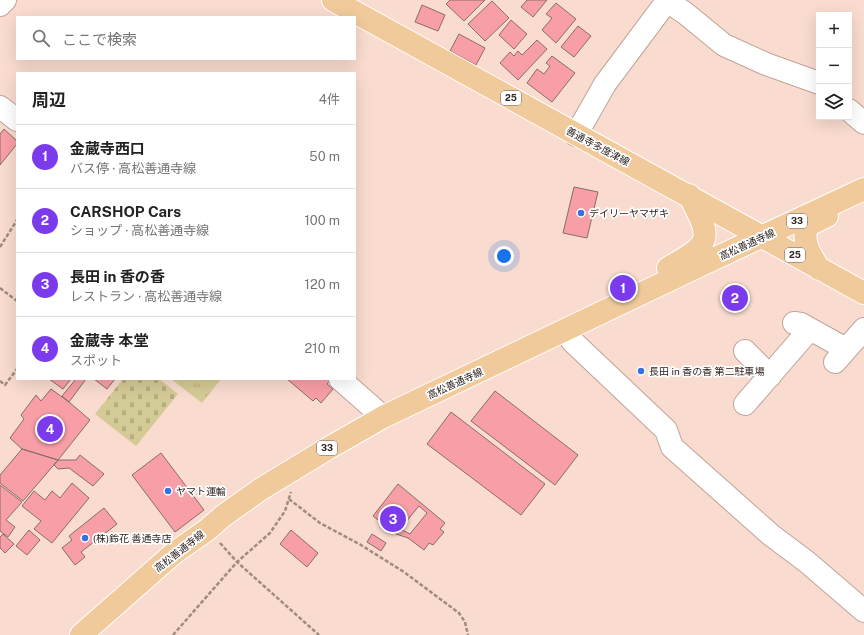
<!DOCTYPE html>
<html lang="ja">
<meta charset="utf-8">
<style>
:root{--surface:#fff;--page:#f6f6f6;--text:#222;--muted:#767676;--line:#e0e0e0;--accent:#7c3aed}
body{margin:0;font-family:"Public Sans","Noto Sans JP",sans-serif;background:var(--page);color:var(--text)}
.controls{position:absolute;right:12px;top:12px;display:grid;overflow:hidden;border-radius:0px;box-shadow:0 4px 16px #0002}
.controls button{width:36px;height:36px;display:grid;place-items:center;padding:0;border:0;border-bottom:1px solid var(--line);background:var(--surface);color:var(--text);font:20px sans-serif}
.you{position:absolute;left:504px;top:256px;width:14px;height:14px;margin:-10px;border:3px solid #fff;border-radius:50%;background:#1a73e8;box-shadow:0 0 0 6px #1a73e833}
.badge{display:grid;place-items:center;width:26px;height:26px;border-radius:50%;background:var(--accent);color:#fff;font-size:13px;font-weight:700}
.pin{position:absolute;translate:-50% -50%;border:2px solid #fff;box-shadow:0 1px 4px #0006}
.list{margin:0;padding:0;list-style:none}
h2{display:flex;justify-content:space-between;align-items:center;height:52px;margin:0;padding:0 16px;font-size:17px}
h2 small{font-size:13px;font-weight:400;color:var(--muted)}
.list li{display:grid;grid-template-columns:26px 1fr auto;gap:12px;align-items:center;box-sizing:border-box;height:64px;padding:0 16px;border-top:1px solid var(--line)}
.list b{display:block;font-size:15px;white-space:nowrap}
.list p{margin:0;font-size:13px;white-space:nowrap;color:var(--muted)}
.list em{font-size:13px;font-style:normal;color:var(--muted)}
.icon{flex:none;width:22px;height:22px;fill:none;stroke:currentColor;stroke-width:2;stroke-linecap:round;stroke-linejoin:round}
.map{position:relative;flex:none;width:864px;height:635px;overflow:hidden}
.search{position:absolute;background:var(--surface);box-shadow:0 4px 16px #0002;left:16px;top:16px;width:340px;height:44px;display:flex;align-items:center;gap:10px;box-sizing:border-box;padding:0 14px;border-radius:0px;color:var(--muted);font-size:15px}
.panel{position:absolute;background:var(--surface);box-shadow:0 4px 16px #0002;left:16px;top:72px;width:340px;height:308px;border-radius:0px}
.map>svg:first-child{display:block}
.cemetery{fill:url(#cemetery-stones)}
.park{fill:url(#park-tufts)}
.building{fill:#f89ea6;stroke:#896c6d;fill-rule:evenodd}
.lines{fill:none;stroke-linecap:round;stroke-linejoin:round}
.minor-casing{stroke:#c0a398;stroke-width:24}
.major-casing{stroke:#fff;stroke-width:24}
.path{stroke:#a08a81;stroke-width:2.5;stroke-dasharray:4 2;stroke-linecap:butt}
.minor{stroke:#fff;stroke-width:22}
.major{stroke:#f0ca9b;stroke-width:22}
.poi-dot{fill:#3671e0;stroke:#fff;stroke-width:1.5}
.labels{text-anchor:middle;stroke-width:3.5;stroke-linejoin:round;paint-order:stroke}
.shield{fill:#fff;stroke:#6c6462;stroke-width:1}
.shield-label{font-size:9px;font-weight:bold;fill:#2d221e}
.street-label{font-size:10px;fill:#2d221e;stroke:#fff}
.poi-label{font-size:10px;fill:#2d221e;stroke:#fff;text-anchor:start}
</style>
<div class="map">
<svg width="864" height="635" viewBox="0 0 864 635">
<defs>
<pattern id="cemetery-stones" width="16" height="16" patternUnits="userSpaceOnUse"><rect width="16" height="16" fill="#d4ca95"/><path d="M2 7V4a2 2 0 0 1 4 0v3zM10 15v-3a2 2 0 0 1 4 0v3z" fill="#b6ad80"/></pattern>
<pattern id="park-tufts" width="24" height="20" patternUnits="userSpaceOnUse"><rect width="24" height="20" fill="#d4ca95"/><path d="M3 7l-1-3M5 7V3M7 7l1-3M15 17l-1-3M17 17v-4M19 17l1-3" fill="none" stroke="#b6ad80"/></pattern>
</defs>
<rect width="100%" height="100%" fill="#f9dbcf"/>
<path class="cemetery" d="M123,379H159L178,394L136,446L95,414Z"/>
<path class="park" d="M171,379H221L202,403Z"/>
<path class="building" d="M450,0H485L464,21L446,4Z
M527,0H547L533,17L521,7Z
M492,1L509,18L485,41L468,24Z
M556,3L576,19L556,43L542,30L552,18L546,14Z
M422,5L445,15L438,31L415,22Z
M511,20L527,34L514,49L499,35Z
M578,26L591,36L574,57L561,47Z
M459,34L485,48L476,65L450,51Z
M537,40L547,49L518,80L500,63L510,52L514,56L518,51L522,55Z
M552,56L575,73L552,102L527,83L537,69L544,74L550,66L546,63Z
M4,129L17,141V144L0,165V134Z
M574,187L598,192L587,238L563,233Z
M49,379H71L63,389Z
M76,379H86L69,402L62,396Z
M94,379H115L107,389Z
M287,379H327L330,381L327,384L333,389L321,403L316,398L313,401Z
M51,389L69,402L90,420L58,460L22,449L10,438L24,419L21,415L36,395L41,401Z
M495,391L578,455L555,485L471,421Z
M451,412L545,484L521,515L427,444Z
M22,449L58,460L23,501L0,483V475Z
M161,453L204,510L175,532L132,475Z
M80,455L104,474L93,486L69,468L58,469L54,465L58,460H76Z
M72,483L89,498L52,543L34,529L41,521L22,506L34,491L45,500L52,491L60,498Z
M398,484L445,523L440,529L444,532L433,545L429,543L424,550L408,538L396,534L373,516ZM419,506L427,513L410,534L400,529Z
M0,485L22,502L6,520L15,527L8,537L0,531Z
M104,508L117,524L81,552L85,557L75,565L62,548L72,540L69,536Z
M29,530L40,540L27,555L16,546Z
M291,530L318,553L307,567L280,544Z
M3,534L14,544L5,553L0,548V537Z
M372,534L386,543L381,551L367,542Z"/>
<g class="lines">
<g class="minor-casing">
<path id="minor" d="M0,5L5,0
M0,107L17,120
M849,110L864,123
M576,135L605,84L667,1L685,13L724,45L766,64L819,83
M794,323L801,324L846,349
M572,341L666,430L672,447L771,535L807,562L864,611
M745,351L770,376
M835,362L864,329
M340,379L383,417
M745,404L810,329"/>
</g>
<g class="major-casing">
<path id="major" d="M333,0L864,293
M668,268C712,243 713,240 689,195
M819,269C810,253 802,244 807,226L827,216
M81,635L174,553L207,530L223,516L261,489L327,449L383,417L703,264L864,189"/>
</g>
<path class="path" d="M0,247L17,220
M0,288L17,301
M0,381L5,385L17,369
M289,499L320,523L361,545L404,572L459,613L465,622L468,635
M220,543L237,562L319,635
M173,635L237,562L270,533L285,511L291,492"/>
<use href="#minor" class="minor"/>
<use href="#major" class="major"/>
</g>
<g class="poi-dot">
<circle cx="581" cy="213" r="4"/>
<circle cx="641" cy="371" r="4"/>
<circle cx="168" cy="491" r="4"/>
<circle cx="85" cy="538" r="4"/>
</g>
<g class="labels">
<g class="shield">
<rect x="501" y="91" width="20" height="14" rx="3"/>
<rect x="787" y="214" width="20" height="14" rx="3"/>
<rect x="785" y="248" width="20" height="14" rx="3"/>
<rect x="317" y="441" width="20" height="14" rx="3"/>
</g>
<g class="shield-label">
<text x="511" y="101">25</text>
<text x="797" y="224">33</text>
<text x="795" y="258">25</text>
<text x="327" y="451">33</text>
</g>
<g class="street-label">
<text transform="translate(598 146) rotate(28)" y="4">善通寺多度津線</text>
<text transform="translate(747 244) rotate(-25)" y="4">高松善通寺線</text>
<text transform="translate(455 383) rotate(-25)" y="4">高松善通寺線</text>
<text transform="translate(179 551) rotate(-38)" y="4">高松善通寺線</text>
</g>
<g class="poi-label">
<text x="589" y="217">デイリーヤマザキ</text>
<text x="649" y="375">長田 in 香の香 第二駐車場</text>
<text x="176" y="495">ヤマト運輸</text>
<text x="93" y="542">(株)鈴花 善通寺店</text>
</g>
</g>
</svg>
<div class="controls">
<button>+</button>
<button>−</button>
<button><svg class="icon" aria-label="layers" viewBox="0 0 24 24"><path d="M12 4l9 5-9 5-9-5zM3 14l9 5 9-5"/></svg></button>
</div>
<div class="you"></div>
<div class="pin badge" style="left:623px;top:288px">1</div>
<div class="pin badge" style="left:735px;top:298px">2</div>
<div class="pin badge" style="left:393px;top:519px">3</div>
<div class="pin badge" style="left:50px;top:429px">4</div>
<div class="search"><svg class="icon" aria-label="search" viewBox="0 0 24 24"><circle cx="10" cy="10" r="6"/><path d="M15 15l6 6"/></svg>ここで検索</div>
<section class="panel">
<h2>周辺<small>4件</small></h2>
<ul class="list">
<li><span class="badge">1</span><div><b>金蔵寺西口</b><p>バス停 · 高松善通寺線</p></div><em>50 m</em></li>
<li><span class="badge">2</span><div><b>CARSHOP Cars</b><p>ショップ · 高松善通寺線</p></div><em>100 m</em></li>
<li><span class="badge">3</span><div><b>長田 in 香の香</b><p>レストラン · 高松善通寺線</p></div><em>120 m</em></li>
<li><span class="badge">4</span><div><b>金蔵寺 本堂</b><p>スポット</p></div><em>210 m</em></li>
</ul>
</section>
</div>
